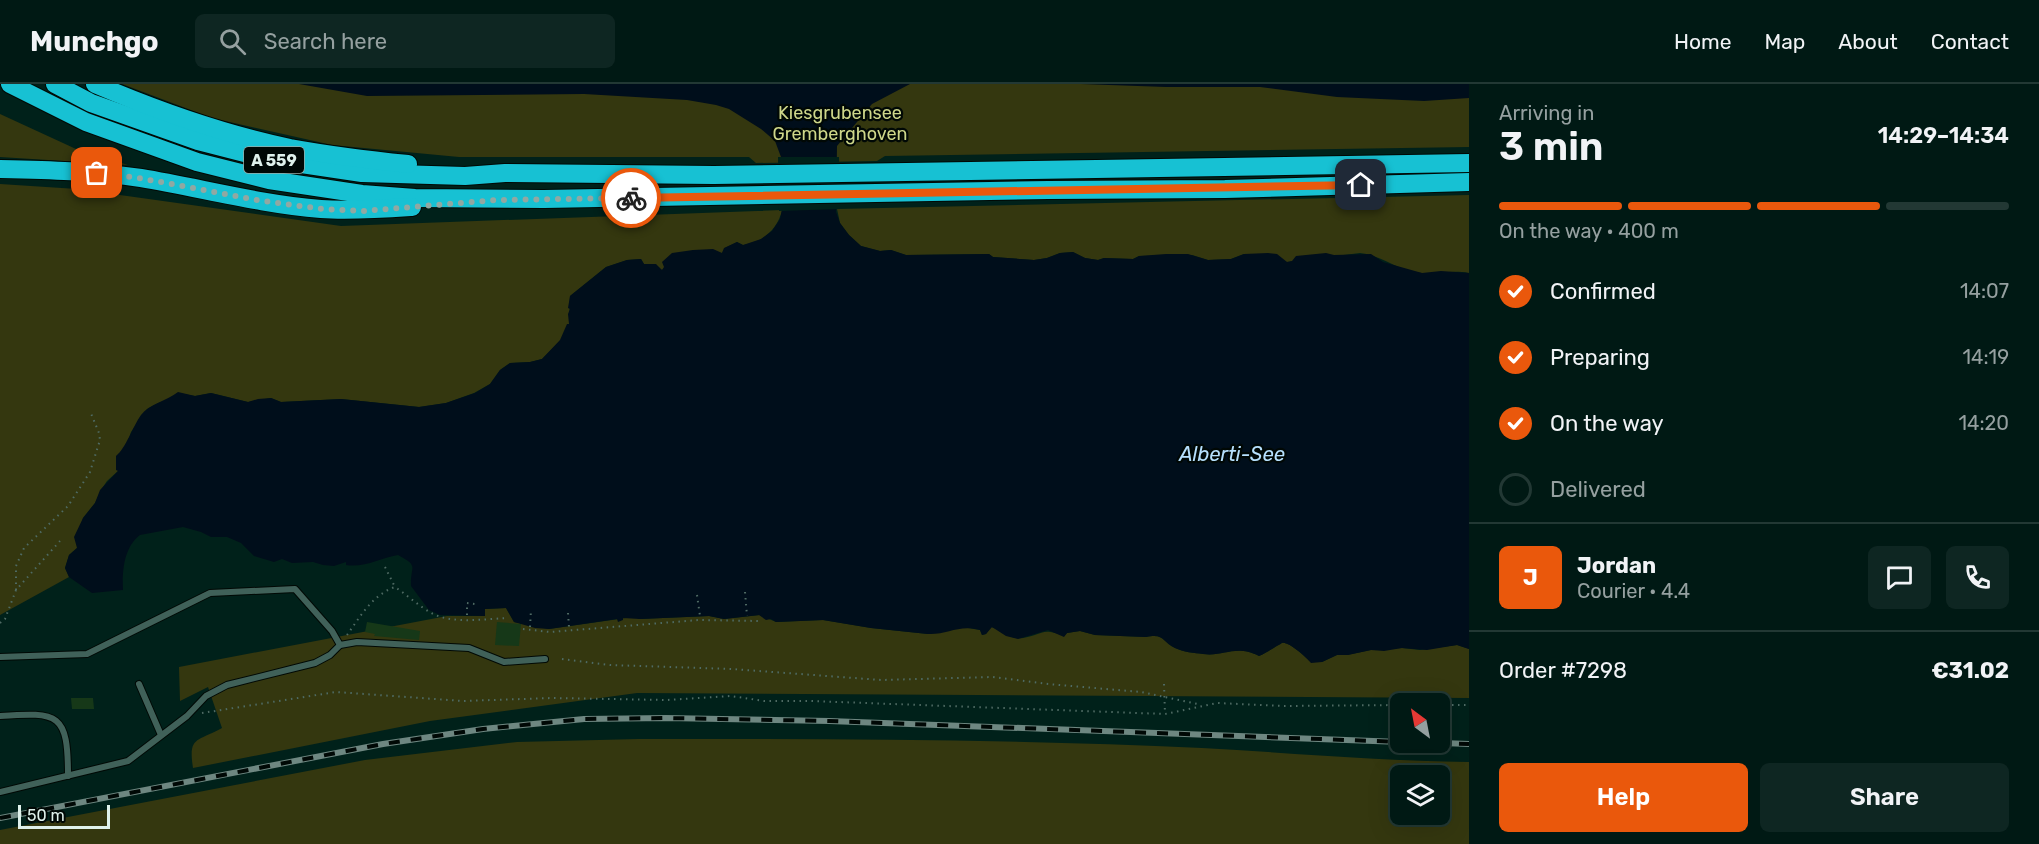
<!DOCTYPE html>
<html lang="en">
<head>
<meta charset="utf-8">
<style>
	:root { --surface:#001914; --page:#0e2622; --text:#f1f3f6; --muted:#95a0a0; --line:#223834; --accent:#ea580c }
	body { margin:0; font-family:Rubik,sans-serif; background:var(--page); color:var(--text); height:100vh; display:flex; flex-direction:column; font-size:22px; white-space:nowrap }
	* { box-sizing:border-box; margin:0 }
	p { font-size:20px; color:var(--muted) }
	.icon { flex:none; width:33px; height:33px; fill:none; stroke:currentColor; stroke-width:2; stroke-linecap:round; stroke-linejoin:round }
	.map { position:relative; flex:1; overflow:hidden }
	.sheet { display:flex; flex-direction:column; background:var(--surface); width:570px }
	.sheet>* { flex:none }
	.needle { width:39px; rotate:328deg }
	.fabs { position:absolute; left:1390px; top:609px; display:grid; gap:12px }
	.fabs a { display:grid; place-items:center; width:60px; height:60px; border-radius:9px; background:var(--surface); box-shadow:0 6px 24px #0002,0 0 0 2px var(--line); font-size:30px }
	.scale { position:absolute; left:18px; bottom:15px; width:92px; box-sizing:border-box; padding-left:6px; border:3px solid #dff1eb; border-top:0; font-size:16px; line-height:21px; white-space:nowrap; color:#dff1eb; -webkit-text-stroke:4px #000805; paint-order:stroke }
	.pin { position:absolute; display:grid; place-items:center; width:51px; height:51px; color:#fff; margin:-26px; border-radius:12px; box-shadow:0 3px 9px #0006 }
	.courier { position:absolute; display:grid; place-items:center; width:60px; height:60px; margin:-30px; border:4px solid #ea580c; border-radius:50%; background:#fff; color:#222; box-shadow:0 2px 8px #0007 }
	.summary em { font-style:normal; font-weight:600 }
	.summary div { display:flex; flex-direction:column-reverse }
	.summary { display:flex; align-items:center; justify-content:space-between; height:102px; padding:0 30px }
	h1 { font-size:39px; font-weight:600; line-height:45px }
	.bar { display:grid; grid-template-columns:repeat(4,1fr); gap:9px 6px; align-content:center; height:72px; padding:0 30px }
	.bar i { height:8px; border-radius:4px; background:var(--line) }
	.bar .active { background:var(--accent) }
	.bar p { grid-column:span 4 }
	.line { display:flex; align-items:center; gap:15px; padding:0 30px; border-top:2px solid var(--line) }
	.line div { flex:1 }
	.round { display:grid; place-items:center; flex:none; width:63px; height:63px; border-radius:9px; background:var(--page) }
	ol { padding:0 30px; list-style:none }
	li { display:flex; align-items:center; gap:18px; height:66px }
	li p { margin-inline-start:auto }
	li .icon { padding:6px; border-radius:50%; background:var(--accent); color:#fff; stroke-width:4 }
	li:last-child { color:var(--muted) }
	li i { width:33px; height:33px; border:3px solid var(--line); border-radius:50% }
	.primary-button { display:flex; gap:12px; margin-top:auto; padding:12px 30px }
	.primary-button a { flex:1; height:69px; border-radius:9px; background:var(--accent); color:#fff; font-size:24px; font-weight:600; line-height:69px; text-align:center }
	.primary-button a+a { background:var(--page); color:var(--text) }
	header { display:flex; align-items:center; gap:36px; box-sizing:border-box; height:84px; padding:0 30px; background:var(--surface); border-bottom:2px solid var(--line) }
	header strong { font-size:28px }
	nav { display:flex; gap:33px; margin-inline-start:auto; font-size:21px }
	.search { width:420px; height:54px; background:var(--page); display:flex; align-items:center; gap:15px; box-sizing:border-box; padding:0 21px; border-radius:9px; color:var(--muted); font-size:22px }
	main { display:flex; flex:1; min-height:0 }
	.map>svg:first-child { display:block }
	.green { fill:#34370f; fill-rule:evenodd }
	.water { fill:#000e1b }
	.pier { fill:#00211a }
	.building { fill:#163818 }
	.lines { fill:none; stroke-linecap:round; stroke-linejoin:round }
	.service-casing { stroke:#000905; stroke-width:8 }
	.motorway-casing { stroke:#000905; stroke-width:20 }
	.path { stroke:#4f6b64; stroke-width:2; stroke-dasharray:1.5 4.5; stroke-linecap:butt }
	.service { stroke:#406159; stroke-width:6 }
	.motorway { stroke:#17c1d3; stroke-width:18 }
	.rail-casing { stroke:#6e8781; stroke-width:6 }
	.rail { stroke:#000805; stroke-width:4; stroke-dasharray:11; stroke-linecap:butt }
	.done { stroke:#91a8a2; stroke-width:6; stroke-dasharray:0 10.8 }
	.route { stroke:#ea580c; stroke-width:8 }
	.labels { text-anchor:middle; dominant-baseline:central; stroke-width:4.5; stroke-linejoin:round; paint-order:stroke }
	.shield { fill:#000805; stroke:#9caba6; stroke-width:1.5 }
	.shield-label { font-size:16px; font-weight:bold; fill:#dff1eb }
	.park-label { font-size:18px; fill:#ced78a; stroke:#000805 }
	.water-label { font-size:20px; font-style:italic; fill:#b6e0fd; stroke:#000805 }
</style>
</head>
<body>
<header>
<strong>Munchgo</strong>
<div class="search"><svg class="icon" aria-label="search" viewBox="0 0 24 24"><circle cx="10" cy="10" r="6"/><path d="M15 15l6 6"/></svg>Search here</div>
<nav><a>Home</a><a>Map</a><a>About</a><a>Contact</a></nav>
</header>
<main>
<div class="map">
<svg width="1469" height="760" viewBox="0 0 1469 760">
	<rect width="100%" height="100%" fill="#00211a"/>
	<g class="green">
		<polygon points="122,0 1469,0 1469,63 885,72 877,77 756,79 749,73 459,73 332,61 212,34"/>
		<polygon points="0,30 76,65 128,81 0,73"/>
		<path d="M 0,100 L 77,105 L 341,142 L 782,126 C 778,145 762,159 743,161 L 737,158 L 725,164 L 722,169 L 693,166 L 662,186 L 653,181 L 644,180 L 641,175 L 627,176 L 606,183 L 570,212 L 569,240 L 561,256 L 542,275 L 530,278 L 510,279 L 500,286 L 490,300 L 474,309 L 446,319 L 419,323 L 341,315 L 281,318 L 271,314 L 248,318 L 211,309 L 195,312 L 178,309 L 168,316 L 158,319 L 147,325 L 131,348 L 118,387 L 107,397 L 101,406 L 95,419 L 83,434 L 77,458 L 77,464 L 69,471 L 65,484 L 69,493 L 0,531 Z"/>
		<path d="M 1469,111 L 1469,189 C 1452,186 1438,190 1422,189 C 1400,188 1381,171 1360,169 L 1287,178 L 1244,170 L 1231,175 L 1208,176 L 1192,171 L 1139,172 L 1133,175 L 1104,174 L 1098,176 L 1085,174 L 1073,168 L 1060,169 L 1047,174 L 1034,176 L 993,173 L 989,170 L 906,171 L 891,166 L 880,167 L 861,162 L 849,151 L 840,139 L 837,125 Z"/>
		<path d="M 506,524 L 514,538 L 549,545 L 633,533 L 640,535 L 709,532 L 724,535 L 760,531 L 776,538 L 823,536 L 871,544 L 928,550 L 962,543 L 980,546 L 982,551 L 986,550 L 991,543 C 1003,546 1009,556 1023,554 C 1044,551 1040,543 1064,552 L 1067,549 L 1080,547 L 1095,551 L 1146,553 C 1165,549 1162,558 1175,564 C 1183,568 1195,569 1203,570 C 1224,573 1235,560 1259,572 C 1264,570 1280,560 1282,559 C 1288,557 1306,573 1311,578 L 1322,578 L 1337,571 L 1347,571 L 1371,566 L 1402,564 L 1420,566 L 1457,561 L 1469,565 L 1469,614 L 637,609 L 430,637 L 193,684 C 188,652 197,658 222,644 L 208,603 L 180,617 L 179,583 L 447,532 L 485,532 L 485,525 Z"/>
		<path d="M 639,655 C 826,655 1014,655 1202,664 C 1291,669 1380,677 1469,678 L 1469,760 L 0,760 L 0,746 L 365,676 L 517,658 ZM 1401,692 L 1440,692 L 1440,730 L 1401,730 Z"/>
	</g>
	<g class="water">
		<path d="M 299,0 L 910,0 L 872,20 L 837,62 L 836,128 L 840,139 L 849,151 L 861,162 L 880,167 L 891,166 L 906,171 L 989,170 L 993,173 L 1034,176 L 1047,174 L 1060,169 L 1073,168 L 1085,174 L 1098,176 L 1104,174 L 1133,175 L 1139,172 L 1166,170 L 1188,170 L 1208,176 L 1231,175 L 1244,170 L 1268,169 L 1277,170 L 1287,178 L 1292,177 L 1296,172 L 1326,169 L 1334,171 L 1371,170 L 1383,178 L 1422,189 L 1441,187 L 1469,189 L 1469,565 L 1457,561 L 1427,566 L 1402,564 L 1384,567 L 1371,566 L 1348,571 L 1337,571 L 1322,578 L 1311,579 C 1306,573 1288,557 1282,559 C 1280,560 1264,570 1259,572 C 1235,560 1224,573 1203,570 C 1195,569 1183,568 1175,564 C 1162,558 1165,549 1146,553 L 1095,551 L 1080,547 L 1067,549 L 1064,553 L 1048,546 L 1018,555 L 1006,552 L 992,543 L 986,550 L 982,551 L 980,546 C 959,540 947,551 928,550 L 871,544 L 823,536 L 776,538 L 771,535 L 766,536 L 759,531 L 724,535 L 709,532 L 640,535 L 623,534 L 623,536 L 618,538 L 617,535 L 549,545 L 535,544 L 514,538 L 506,524 L 485,525 L 485,532 L 440,531 L 429,526 L 411,502 C 410,481 420,483 398,471 C 380,474 365,484 346,481 L 346,478 L 334,482 L 323,481 L 313,478 L 292,479 L 282,475 L 274,478 L 254,472 L 241,459 L 227,453 L 211,453 L 201,448 L 183,443 L 140,451 C 124,463 122,487 123,506 L 92,509 L 69,493 L 65,484 L 69,471 L 77,464 L 74,453 L 83,434 L 95,419 L 100,406 L 118,387 L 116,386 L 116,372 C 126,364 133,342 141,331 C 149,320 167,317 178,308 L 195,312 L 211,309 L 248,318 L 258,315 L 271,314 L 281,318 L 341,315 L 419,323 L 446,319 L 475,309 L 490,300 L 500,286 L 510,279 L 530,278 L 542,275 L 560,256 L 567,240 L 569,240 L 568,230 L 570,225 L 568,224 L 570,212 L 606,183 L 627,176 L 641,175 L 644,180 L 656,180 L 662,186 L 664,183 L 662,178 L 672,169 L 693,166 L 713,165 L 722,169 L 724,164 L 737,158 L 743,161 L 761,155 L 772,147 L 780,135 L 782,126 L 781,73 L 775,57 L 761,45 L 729,25 L 716,21 L 687,16 L 584,10 L 367,12 Z"/>
		<polygon points="1081,0 1469,0 1469,14 1424,17 1337,13 1260,3 1166,3"/>
	</g>
	<polygon class="pier" points="778,73 839,73 840,125 779,127"/>
	<g class="building">
		<polygon points="367,538 420,547 419,556 374,552 375,550 365,548"/>
		<polygon points="497,538 521,540 519,562 495,561"/>
		<polygon points="71,614 93,614 94,625 72,625"/>
	</g>
	<g class="lines">
		<defs>
			<g id="service">
				<polyline points="0,573 87,570 210,509 295,505 332,547 340,561"/>
				<polyline points="139,600 161,651"/>
				<path d="M 0,632 C 59,628 68,629 68,692"/>
				<polyline points="0,708 128,677 187,632 206,612 227,601 315,579 330,571 340,561 357,558 469,564 504,578 545,575"/>
			</g>
			<g id="motorway">
				<polyline points="10,0 86,38 197,78 269,96 362,110 415,114 544,115 1048,106 1225,105 1469,98"/>
				<polyline points="55,0 91,19 198,57 268,75 362,89 465,92 505,89 714,91 1469,79"/>
				<path d="M 95,0 C 158,27 223,50 290,64 C 329,71 369,76 408,80"/>
				<path d="M 0,85 C 47,86 94,87 141,94 C 201,104 260,120 321,125 C 351,127 381,125 412,123"/>
			</g>
		</defs>
		<use href="#service" class="service-casing"/>
		<use href="#motorway" class="motorway-casing"/>
		<g class="path">
			<polyline points="385,483 395,503"/>
			<polyline points="16,506 16,482 24,464 68,422 90,388 100,356 99,349 90,327"/>
			<polyline points="745,508 747,532"/>
			<polyline points="697,511 700,532"/>
			<polyline points="568,529 569,543"/>
			<polyline points="467,531 467,519 475,520"/>
			<polyline points="0,539 5,535 16,506 60,457"/>
			<polyline points="530,543 531,526"/>
			<polyline points="523,545 550,548 699,536 759,537"/>
			<path d="M 347,551 C 360,533 372,511 395,503 C 407,511 420,523 433,530 C 455,540 484,535 507,534"/>
			<polyline points="562,575 610,581 732,585 881,596 993,593 1048,600 1141,608 1198,620"/>
			<polyline points="1164,600 1165,630"/>
			<polyline points="1440,621 1469,621"/>
			<polyline points="202,629 336,608 463,617 552,614 667,616 731,612 764,617 811,617 1165,630 1217,619 1283,622 1401,621"/>
		</g>
		<use href="#service" class="service"/>
		<use href="#motorway" class="motorway"/>
		<defs>
			<g id="rail">
				<polyline points="1415,658 1469,660"/>
				<polyline points="0,734 383,660 483,645 584,635 666,634 829,637 1401,658"/>
			</g>
		</defs>
		<use href="#rail" class="rail-casing"/>
		<use href="#rail" class="rail"/>
	</g>
	<g class="lines">
		<polyline class="done" points="97,89 139,94 257,116 322,125 363,127 497,116 631,114"/>
		<polyline class="route" points="631,114 1361,101"/>
	</g>
	<g class="labels">
		<rect class="shield" x="244" y="63" width="60" height="26" rx="4.5"/>
		<g class="shield-label">
			<text x="274" y="76">A 559</text>
		</g>
		<g class="park-label">
			<text x="840" y="29">Kiesgrubensee<tspan x="840" dy="21">Gremberghoven</tspan></text>
		</g>
		<g class="water-label">
			<text x="1232" y="370">Alberti-See</text>
		</g>
	</g>
</svg>
<div class="fabs">
<a><svg class="needle" viewBox="-14 -14 28 28"><path d="M0-13l5 13h-10z" fill="#e53935"/><path d="M0 13l5-13h-10z" fill="#95a0a0"/></svg></a>
<a><svg class="icon" aria-label="layers" viewBox="0 0 24 24"><path d="M12 4l9 5-9 5-9-5zM3 14l9 5 9-5"/></svg></a>
</div>
<div class="scale">50 m</div>
<div class="pin" style="left:97px;top:89px;background:#ea580c"><svg class="icon" aria-label="bag" viewBox="0 0 24 24"><path d="M5 8h14l-1 12H6zM9 8a3 3 0 0 1 6 0"/></svg></div>
<div class="pin" style="left:1361px;top:101px;background:#1f2937"><svg class="icon" aria-label="home" viewBox="0 0 24 24"><path d="M3 11l9-7 9 7M6 9v11h12V9"/></svg></div>
<div class="courier" style="left:631px;top:114px"><svg class="icon" aria-label="bike" viewBox="0 0 24 24"><circle cx="6" cy="16" r="4"/><circle cx="18" cy="16" r="4"/><path d="M6 16l4-8h5l3 8M10 8l3 8H6M13 5h3"/></svg></div>
</div>
<section class="sheet">
<div class="summary"><div><h1>3 min</h1><p>Arriving in</p></div><em>14:29–14:34</em></div>
<div class="bar"><i class="active"></i><i class="active"></i><i class="active"></i><i></i><p>On the way · 400 m</p></div>
<ol>
<li><svg class="icon" aria-label="check" viewBox="0 0 24 24"><path d="M5 12l5 5 9-10"/></svg>Confirmed<p>14:07</p></li>
<li><svg class="icon" aria-label="check" viewBox="0 0 24 24"><path d="M5 12l5 5 9-10"/></svg>Preparing<p>14:19</p></li>
<li><svg class="icon" aria-label="check" viewBox="0 0 24 24"><path d="M5 12l5 5 9-10"/></svg>On the way<p>14:20</p></li>
<li><i></i>Delivered</li>
</ol>
<div class="line" style="height:108px"><b class="round" style="background:var(--accent);color:#fff">J</b><div><b>Jordan</b><p>Courier · 4.4</p></div><a class="round"><svg class="icon" aria-label="chat" viewBox="0 0 24 24"><path d="M4 5h16v11H9l-5 4z"/></svg></a><a class="round"><svg class="icon" aria-label="phone" viewBox="0 0 24 24"><path d="M5 4h4l2 5-3 2q2 4 5 5l2-3 5 2v4C11 20 4 13 5 4z"/></svg></a></div>
<div class="line" style="height:78px"><div>Order #7298</div><b>€31.02</b></div>
<div class="primary-button"><a>Help</a><a>Share</a></div>
</section>
</main>
</body>
</html>
